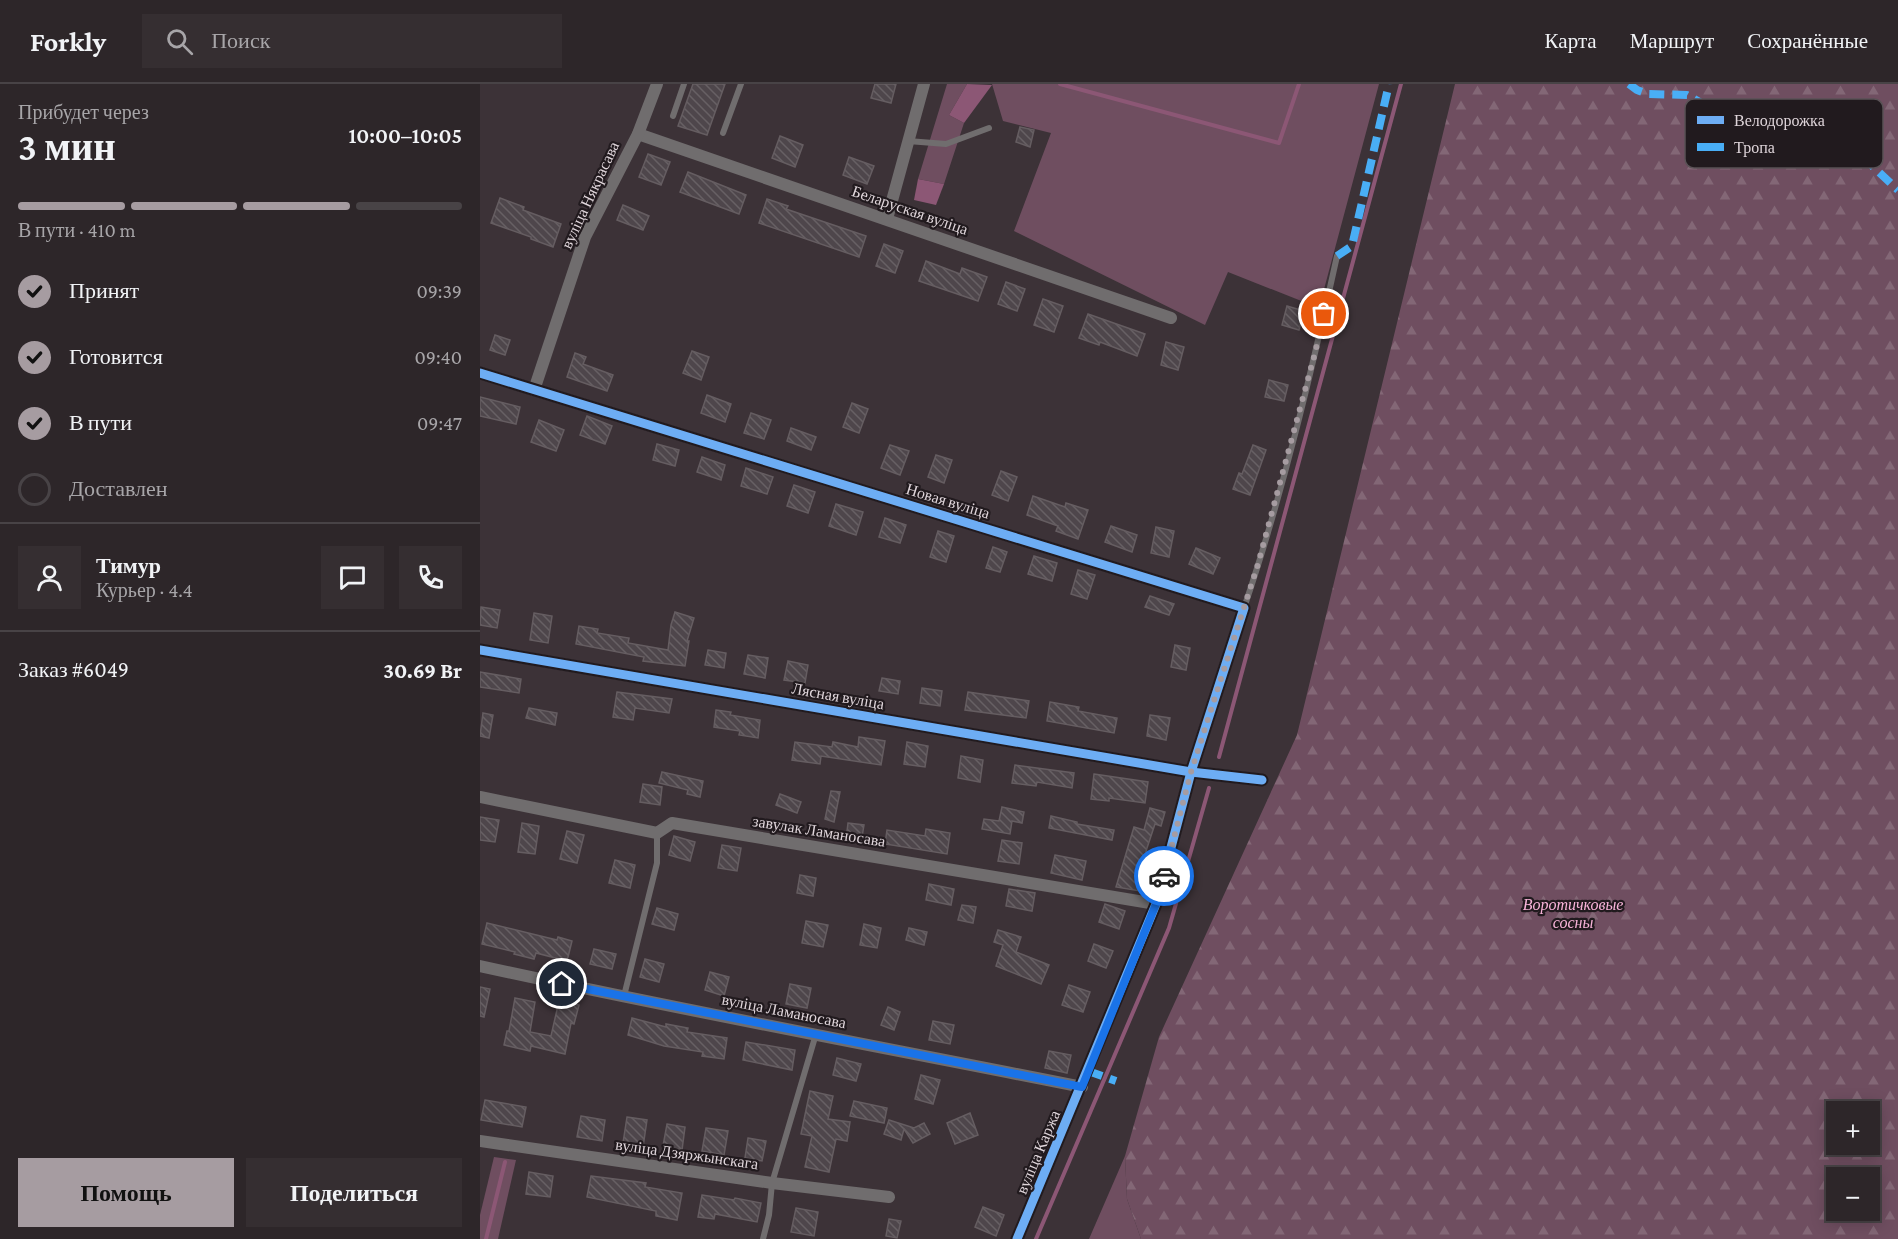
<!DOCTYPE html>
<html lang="ru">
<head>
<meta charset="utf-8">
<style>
	:root { --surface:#2d2629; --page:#352e31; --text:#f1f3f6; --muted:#a7a5a8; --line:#484346; --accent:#a69ca1 }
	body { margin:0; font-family:"Crimson Pro",serif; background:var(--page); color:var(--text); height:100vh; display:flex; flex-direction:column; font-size:22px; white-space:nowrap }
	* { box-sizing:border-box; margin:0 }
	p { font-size:20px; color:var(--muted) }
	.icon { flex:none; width:33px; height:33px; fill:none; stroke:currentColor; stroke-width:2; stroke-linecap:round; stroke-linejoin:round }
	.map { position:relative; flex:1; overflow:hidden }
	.drawer { display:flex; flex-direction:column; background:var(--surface); width:480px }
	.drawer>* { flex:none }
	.controls { position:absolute; left:1346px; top:1017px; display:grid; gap:12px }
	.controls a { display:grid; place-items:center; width:54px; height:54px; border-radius:0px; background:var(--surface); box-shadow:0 3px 15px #0003,0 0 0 2px var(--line); font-size:30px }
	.pin { position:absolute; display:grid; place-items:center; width:51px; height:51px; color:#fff; margin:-26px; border:3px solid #fff; border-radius:50%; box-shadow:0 2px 6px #0007 }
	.courier { position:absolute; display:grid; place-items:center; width:60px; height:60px; margin:-30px; border:4px solid #1a73e8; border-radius:50%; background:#fff; color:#222; box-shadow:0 2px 8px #0007 }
	.head em { font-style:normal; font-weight:600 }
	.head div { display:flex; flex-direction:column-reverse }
	.head { display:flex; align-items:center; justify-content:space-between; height:102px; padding:0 18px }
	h1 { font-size:39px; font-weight:600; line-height:45px }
	.bar { display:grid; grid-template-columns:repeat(4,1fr); gap:9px 6px; align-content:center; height:72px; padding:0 18px }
	.bar i { height:8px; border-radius:4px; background:var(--line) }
	.bar .active { background:var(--accent) }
	.bar p { grid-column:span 4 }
	.line { display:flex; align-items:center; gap:15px; padding:0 18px; border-top:2px solid var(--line) }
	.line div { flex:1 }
	.round { display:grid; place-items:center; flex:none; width:63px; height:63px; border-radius:0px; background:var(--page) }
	ol { padding:0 18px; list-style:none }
	li { display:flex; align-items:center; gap:18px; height:66px }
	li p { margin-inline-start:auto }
	li .icon { padding:6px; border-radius:50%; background:var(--accent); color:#111; stroke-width:4 }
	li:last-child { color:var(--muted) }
	li i { width:33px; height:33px; border:3px solid var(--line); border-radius:50% }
	.primary-button { display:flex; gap:12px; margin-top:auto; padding:12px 18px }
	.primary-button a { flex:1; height:69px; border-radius:0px; background:var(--accent); color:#111; font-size:24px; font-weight:600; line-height:69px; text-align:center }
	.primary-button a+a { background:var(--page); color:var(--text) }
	header { display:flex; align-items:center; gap:36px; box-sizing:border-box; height:84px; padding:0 30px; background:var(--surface); border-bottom:2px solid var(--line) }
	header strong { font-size:28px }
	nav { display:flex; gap:33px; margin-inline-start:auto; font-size:21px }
	.search { width:420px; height:54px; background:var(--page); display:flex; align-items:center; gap:15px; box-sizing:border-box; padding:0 21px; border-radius:0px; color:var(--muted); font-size:22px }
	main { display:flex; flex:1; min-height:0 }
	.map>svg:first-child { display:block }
	.green { fill:#6f4e60 }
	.forest { fill:url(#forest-firs); fill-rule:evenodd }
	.water { fill:#8c5775 }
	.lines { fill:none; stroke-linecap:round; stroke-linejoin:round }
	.stream { stroke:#8c5775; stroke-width:4 }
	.building { fill:url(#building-back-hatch); stroke:#655d61; stroke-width:1.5 }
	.lane { stroke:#706d6e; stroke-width:6 }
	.street { stroke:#706d6e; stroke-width:12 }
	.quiet { stroke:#49aef6; stroke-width:8; stroke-dasharray:15 8; stroke-linecap:butt }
	.cycleway-casing { stroke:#211a1e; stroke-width:13 }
	.cycleway { stroke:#6dadf4; stroke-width:9 }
	.done { stroke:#a69ca1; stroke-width:6; stroke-dasharray:0 10.8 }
	.route { stroke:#1a73e8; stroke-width:8 }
	.labels { text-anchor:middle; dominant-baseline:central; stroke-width:4.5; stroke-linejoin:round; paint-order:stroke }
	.street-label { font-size:16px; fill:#dfd5da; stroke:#211a1e }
	.park-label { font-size:16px; font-style:italic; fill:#f8b3d9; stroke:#211a1e }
	.key { fill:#211a1e; stroke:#5a5256; stroke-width:1.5 }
	.key-label { font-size:16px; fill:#dfd5da }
</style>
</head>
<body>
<header>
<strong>Forkly</strong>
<div class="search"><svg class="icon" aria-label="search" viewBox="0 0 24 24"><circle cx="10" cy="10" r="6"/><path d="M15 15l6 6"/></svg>Поиск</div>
<nav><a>Карта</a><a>Маршрут</a><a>Сохранённые</a></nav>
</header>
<main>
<section class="drawer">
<div class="head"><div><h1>3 мин</h1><p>Прибудет через</p></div><em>10:00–10:05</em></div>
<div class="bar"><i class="active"></i><i class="active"></i><i class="active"></i><i></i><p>В пути · 410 m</p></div>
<ol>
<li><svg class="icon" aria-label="check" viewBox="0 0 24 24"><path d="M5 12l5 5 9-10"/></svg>Принят<p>09:39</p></li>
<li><svg class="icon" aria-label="check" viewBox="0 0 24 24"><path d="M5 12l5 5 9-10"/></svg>Готовится<p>09:40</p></li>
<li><svg class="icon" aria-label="check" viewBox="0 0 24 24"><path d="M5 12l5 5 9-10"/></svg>В пути<p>09:47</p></li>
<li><i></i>Доставлен</li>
</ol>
<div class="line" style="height:108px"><a class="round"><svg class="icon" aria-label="person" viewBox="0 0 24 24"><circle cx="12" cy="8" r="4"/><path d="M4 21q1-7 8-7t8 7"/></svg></a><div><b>Тимур</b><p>Курьер · 4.4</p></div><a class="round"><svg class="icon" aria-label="chat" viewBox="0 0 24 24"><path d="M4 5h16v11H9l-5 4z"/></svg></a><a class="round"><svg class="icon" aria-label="phone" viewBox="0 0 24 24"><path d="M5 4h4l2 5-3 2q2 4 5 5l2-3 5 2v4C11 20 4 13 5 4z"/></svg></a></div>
<div class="line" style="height:78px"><div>Заказ #6049</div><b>30.69 Br</b></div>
<div class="primary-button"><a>Помощь</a><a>Поделиться</a></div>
</section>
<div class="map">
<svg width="1418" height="1155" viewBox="0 0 1418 1155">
	<defs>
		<pattern id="forest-firs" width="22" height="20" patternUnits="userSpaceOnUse" patternTransform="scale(1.5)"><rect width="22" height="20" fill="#6f4e60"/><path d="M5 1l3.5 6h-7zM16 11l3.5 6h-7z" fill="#836776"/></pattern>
		<pattern id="building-back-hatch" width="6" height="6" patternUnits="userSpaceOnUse" patternTransform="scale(1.5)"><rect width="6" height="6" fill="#4e464b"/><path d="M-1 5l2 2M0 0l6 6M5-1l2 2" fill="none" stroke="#676064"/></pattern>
	</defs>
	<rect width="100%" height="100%" fill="#3c3237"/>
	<g class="green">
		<polygon points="467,0 487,0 469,31 484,39 464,100 438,95"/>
		<polygon points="512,0 899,0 839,224 748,188 725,241 534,147 571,49 523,37"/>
		<polygon points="645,1072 647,1115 661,1155 609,1155"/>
		<polygon points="14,1073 36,1076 18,1155 0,1155 0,1131"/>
	</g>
	<path class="forest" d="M 975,0 L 1418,0 L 1418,1155 L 661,1155 L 647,1115 L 645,1072 L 679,953 L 817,651 ZM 1356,1028 L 1389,1028 L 1389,1060 L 1356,1060 ZM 1356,1094 L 1389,1094 L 1389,1126 L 1356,1126 Z"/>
	<g class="water">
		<polygon points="487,0 512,1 484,39 469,31"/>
		<polygon points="438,95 464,100 456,121 434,116"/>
	</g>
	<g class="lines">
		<g class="stream">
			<polyline points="580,0 799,59 819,0"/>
			<polyline points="739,673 921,0"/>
			<polyline points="6,1155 25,1078"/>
			<polyline points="556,1155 689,844 729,704"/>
		</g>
	</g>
	<g class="building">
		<polygon points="213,0 245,0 227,51 198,42"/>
		<polygon points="395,0 416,0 411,19 391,14"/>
		<polygon points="540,43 554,46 550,63 536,58"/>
		<polygon points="300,52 323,61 315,83 292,74"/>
		<polygon points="168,70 190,78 181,101 159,93"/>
		<polygon points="369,73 394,82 387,100 363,91"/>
		<polygon points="208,88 266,111 259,130 200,108"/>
		<polygon points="20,114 44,123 43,126 81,140 73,163 51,155 51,153 11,139"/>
		<polygon points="287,115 308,122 306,125 386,152 379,173 279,139"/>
		<polygon points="143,121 169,132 163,146 137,136"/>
		<polygon points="404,160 423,167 415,189 396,182"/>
		<polygon points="446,177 480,190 482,184 507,193 498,217 439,197"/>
		<polygon points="526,198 545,205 537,227 518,220"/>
		<polygon points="563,215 583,222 574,248 554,241"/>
		<polygon points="807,222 824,227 819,246 802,241"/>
		<polygon points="608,230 665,250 657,272 620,258 619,261 599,254"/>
		<polygon points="15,251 30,256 25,271 10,266"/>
		<polygon points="686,258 704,263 698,286 681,281"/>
		<polygon points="212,267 229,273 221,296 203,289"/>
		<polygon points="95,269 106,273 103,280 133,291 127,307 87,293"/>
		<polygon points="789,296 808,301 804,317 785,313"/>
		<polygon points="227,311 251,320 245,338 221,329"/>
		<polygon points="0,313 40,323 36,340 0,332"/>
		<polygon points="372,319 388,325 379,349 363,343"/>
		<polygon points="271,329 291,336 284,355 264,349"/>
		<polygon points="107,332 132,342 125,360 100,351"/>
		<polygon points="59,336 84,346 76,367 51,358"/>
		<polygon points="311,344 336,353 331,366 307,357"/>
		<polygon points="177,360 199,366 195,382 173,376"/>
		<polygon points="410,361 429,367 420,391 401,384"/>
		<polygon points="773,361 786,366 770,411 753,405 759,389 762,390"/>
		<polygon points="456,371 472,376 464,399 448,393"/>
		<polygon points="222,373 245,381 241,396 217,388"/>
		<polygon points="266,384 293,393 287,410 261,402"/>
		<polygon points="521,387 537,393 528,417 512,411"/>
		<polygon points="314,401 335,408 328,429 307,422"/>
		<polygon points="553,412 585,423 586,419 608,426 598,455 576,447 578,442 547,431"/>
		<polygon points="356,420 383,428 376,451 349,442"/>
		<polygon points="405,434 426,441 420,459 399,453"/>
		<polygon points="631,442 657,451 652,468 625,458"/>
		<polygon points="676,443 694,447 689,473 671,469"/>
		<polygon points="458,447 474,452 466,478 450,473"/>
		<polygon points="513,463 527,468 520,488 506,484"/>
		<polygon points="716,464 740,474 733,490 709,480"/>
		<polygon points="554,472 577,479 572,497 548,490"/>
		<polygon points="598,486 615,491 607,515 591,510"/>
		<polygon points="670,512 694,520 689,531 665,523"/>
		<polygon points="1,523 20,526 17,544 0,541"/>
		<polygon points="195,528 214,534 207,557 209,557 205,582 163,577 164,573 96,560 99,542 118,545 117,549 149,554 148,559 188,566 191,541"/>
		<polygon points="54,529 72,532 68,559 50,556"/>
		<polygon points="695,561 710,564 706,586 691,583"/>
		<polygon points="228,566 246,569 244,584 225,581"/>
		<polygon points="268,571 288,574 285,594 264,590"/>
		<polygon points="308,577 328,581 325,599 304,596"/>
		<polygon points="0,588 41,595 39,609 0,603"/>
		<polygon points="402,594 420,597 418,610 399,607"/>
		<polygon points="442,604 462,607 460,622 440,619"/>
		<polygon points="137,608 192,615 189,629 155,624 153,636 133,633"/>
		<polygon points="488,608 549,617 546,634 485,626"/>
		<polygon points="570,618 599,623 598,627 637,634 634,649 567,637"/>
		<polygon points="49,624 77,629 75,641 46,634"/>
		<polygon points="236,626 251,628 250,631 280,636 278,654 259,651 260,647 234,643"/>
		<polygon points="3,629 13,631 9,654 0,652"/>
		<polygon points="670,631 690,634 686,656 667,652"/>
		<polygon points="379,653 405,657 401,681 341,672 340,680 312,676 315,658 352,663 353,658 378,663"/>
		<polygon points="427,658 448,662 445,683 424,680"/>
		<polygon points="481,672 503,676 500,698 478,694"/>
		<polygon points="535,681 594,689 592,704 557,698 556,702 532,699"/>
		<polygon points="182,688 223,697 220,713 207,710 208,706 179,699"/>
		<polygon points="614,690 668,698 665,719 629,714 629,717 611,715"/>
		<polygon points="163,700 182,703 180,721 160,718"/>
		<polygon points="351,707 360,708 354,738 345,735"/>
		<polygon points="300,710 321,718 317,729 296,721"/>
		<polygon points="522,723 544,728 542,739 532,737 530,750 502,745 504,735 519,737"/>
		<polygon points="670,724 685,728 681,742 675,740 667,764 661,786 664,786 660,807 636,803 654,743 664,746"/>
		<polygon points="571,732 597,738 597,740 634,746 632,756 569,744"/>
		<polygon points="0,733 19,736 15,758 0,756"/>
		<polygon points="42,739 59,742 55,770 38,768"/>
		<polygon points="368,739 384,741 381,759 366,756"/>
		<polygon points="446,745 470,749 467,770 405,760 407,746 445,752"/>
		<polygon points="87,747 104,751 97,779 80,775"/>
		<polygon points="194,752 215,758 210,777 189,771"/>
		<polygon points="522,756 542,759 539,780 518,777"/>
		<polygon points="242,761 261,764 257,787 238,784"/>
		<polygon points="575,771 606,777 602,796 571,789"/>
		<polygon points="135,776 155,781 150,804 129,799"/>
		<polygon points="320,791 336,794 333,812 317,809"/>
		<polygon points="449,800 474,805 471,821 446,816"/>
		<polygon points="529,805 555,809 552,827 526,822"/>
		<polygon points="625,820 645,827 639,845 619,838"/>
		<polygon points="482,821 496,823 493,839 478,836"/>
		<polygon points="177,824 198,830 194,846 172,840"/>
		<polygon points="326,837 348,841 343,863 322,859"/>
		<polygon points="7,839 77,856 78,853 92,857 87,877 56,869 54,875 34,870 35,868 2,860"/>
		<polygon points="384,840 401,844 397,864 380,861"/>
		<polygon points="429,844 447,848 444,861 426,856"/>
		<polygon points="518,846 541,853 536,868 569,881 561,900 516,882 523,861 514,858"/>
		<polygon points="614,860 633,867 626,884 608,877"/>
		<polygon points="114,865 136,870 132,885 110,880"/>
		<polygon points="165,875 184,880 179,898 160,893"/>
		<polygon points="230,888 249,893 244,912 225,906"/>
		<polygon points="310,900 331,904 327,924 306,920"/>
		<polygon points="589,901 610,908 603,928 582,921"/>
		<polygon points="0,903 10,905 4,933 0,932"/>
		<polygon points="35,914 55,918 50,948 71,952 79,917 99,921 94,940 91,939 85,970 51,962 50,967 24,961 27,947 29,947"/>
		<polygon points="408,923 420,928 414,946 401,941"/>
		<polygon points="152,934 186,943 186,940 208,944 207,948 247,954 244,975 222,972 223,968 184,962 148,951"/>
		<polygon points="453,937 474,941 470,960 449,956"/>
		<polygon points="266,958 315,966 312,986 263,976"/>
		<polygon points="569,967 591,971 587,989 565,984"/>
		<polygon points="357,974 381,980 376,997 353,991"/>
		<polygon points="441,991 460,996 453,1020 435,1015"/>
		<polygon points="330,1007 353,1012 348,1035 370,1038 367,1057 356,1055 349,1088 325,1083 332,1052 321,1050"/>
		<polygon points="5,1016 46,1023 42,1043 1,1036"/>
		<polygon points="374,1017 407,1024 404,1039 370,1032"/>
		<polygon points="490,1029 498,1051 475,1060 467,1039"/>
		<polygon points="101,1032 125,1036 122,1057 97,1053"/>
		<polygon points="147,1033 167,1036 163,1063 143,1059"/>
		<polygon points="409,1036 434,1044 444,1039 450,1050 433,1059 424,1045 421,1056 404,1050"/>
		<polygon points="187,1040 205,1043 202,1066 183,1062"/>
		<polygon points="226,1044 248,1047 244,1071 222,1067"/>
		<polygon points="268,1054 286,1057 282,1077 265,1074"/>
		<polygon points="49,1088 73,1092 70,1113 46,1110"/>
		<polygon points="111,1092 166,1099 165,1103 202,1109 197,1136 176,1132 176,1127 107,1113"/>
		<polygon points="222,1111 254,1116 255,1114 281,1119 277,1138 235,1130 234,1135 218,1133"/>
		<polygon points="503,1123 524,1131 516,1152 495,1143"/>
		<polygon points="316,1124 338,1128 334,1152 311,1148"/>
		<polygon points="409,1135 421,1137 417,1154 406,1152"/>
	</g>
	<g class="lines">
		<g class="lane">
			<polyline points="193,32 204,0"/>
			<polyline points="243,49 261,0"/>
			<polyline points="428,57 466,60 509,44"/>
			<path d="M 764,524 C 803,409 831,290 857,172"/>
			<polyline points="144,912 177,779 177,749"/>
			<polyline points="283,1155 289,1131 292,1099 336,950"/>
		</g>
		<g class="street">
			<polyline points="158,50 691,234"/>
			<polyline points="407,135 444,0"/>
			<polyline points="0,289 764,524 711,688 676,820 537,1155"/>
			<polyline points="54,306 105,153 158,50 177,0"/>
			<polyline points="0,566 711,688 782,696"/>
			<polyline points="0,713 177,749 192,739 676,820"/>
			<path d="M 0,882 C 200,926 401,963 602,1003"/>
			<polyline points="0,1057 292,1099 409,1113"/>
		</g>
		<g class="quiet">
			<polyline points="1149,0 1157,6 1168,10 1207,11 1232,25 1256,33 1271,29 1289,29 1295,33 1318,39 1326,42 1333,50 1348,57 1363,67 1386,76 1418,106"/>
			<polyline points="857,172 872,162 909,0"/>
			<polyline points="608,987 636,997"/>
		</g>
		<defs>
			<g id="cycleway">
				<polyline points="0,289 764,524 711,688 676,820 537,1155"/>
				<polyline points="0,566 711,688 782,696"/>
			</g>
		</defs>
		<use href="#cycleway" class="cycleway-casing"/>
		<use href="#cycleway" class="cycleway"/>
	</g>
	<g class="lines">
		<polyline class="done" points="684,792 711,688 778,480 835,269 844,230"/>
		<polyline class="route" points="82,900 602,1003 676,820 684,792"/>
	</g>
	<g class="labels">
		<g class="street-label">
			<text transform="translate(110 111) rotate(-65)">вуліца Някрасава</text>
			<text transform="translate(430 126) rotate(19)">Беларуская вуліца</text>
			<text transform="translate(468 417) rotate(17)">Новая вуліца</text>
			<text transform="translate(358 612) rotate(10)">Лясная вуліца</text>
			<text transform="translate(339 747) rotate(9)">завулак Ламаносава</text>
			<text transform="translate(304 927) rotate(11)">вуліца Ламаносава</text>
			<text transform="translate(558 1068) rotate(-67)">вуліца Каржа</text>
			<text transform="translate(207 1070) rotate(8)">вуліца Дзяржынскага</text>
		</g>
		<g class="park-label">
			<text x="1093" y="820">Воротичковые<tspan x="1093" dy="18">сосны</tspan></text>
		</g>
	</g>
	<rect x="1205" y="15" width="198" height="69" rx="9" class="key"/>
	<rect x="1217" y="32" width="27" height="8" fill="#6dadf4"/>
	<rect x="1217" y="59" width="27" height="8" fill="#49aef6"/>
	<g class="key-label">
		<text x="1254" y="42">Велодорожка</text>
		<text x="1254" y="69">Тропа</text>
	</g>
</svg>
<div class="controls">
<a>+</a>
<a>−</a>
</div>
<div class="pin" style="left:844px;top:230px;background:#ea580c"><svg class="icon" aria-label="bag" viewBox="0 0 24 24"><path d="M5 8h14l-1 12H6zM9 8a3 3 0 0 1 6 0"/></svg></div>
<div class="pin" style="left:82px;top:900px;background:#1f2937"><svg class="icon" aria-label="home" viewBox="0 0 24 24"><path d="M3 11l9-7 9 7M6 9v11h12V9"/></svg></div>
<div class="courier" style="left:684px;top:792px"><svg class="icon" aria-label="car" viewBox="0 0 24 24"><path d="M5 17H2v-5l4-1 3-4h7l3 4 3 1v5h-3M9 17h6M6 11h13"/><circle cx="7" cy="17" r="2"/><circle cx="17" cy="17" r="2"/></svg></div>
</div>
</main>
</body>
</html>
